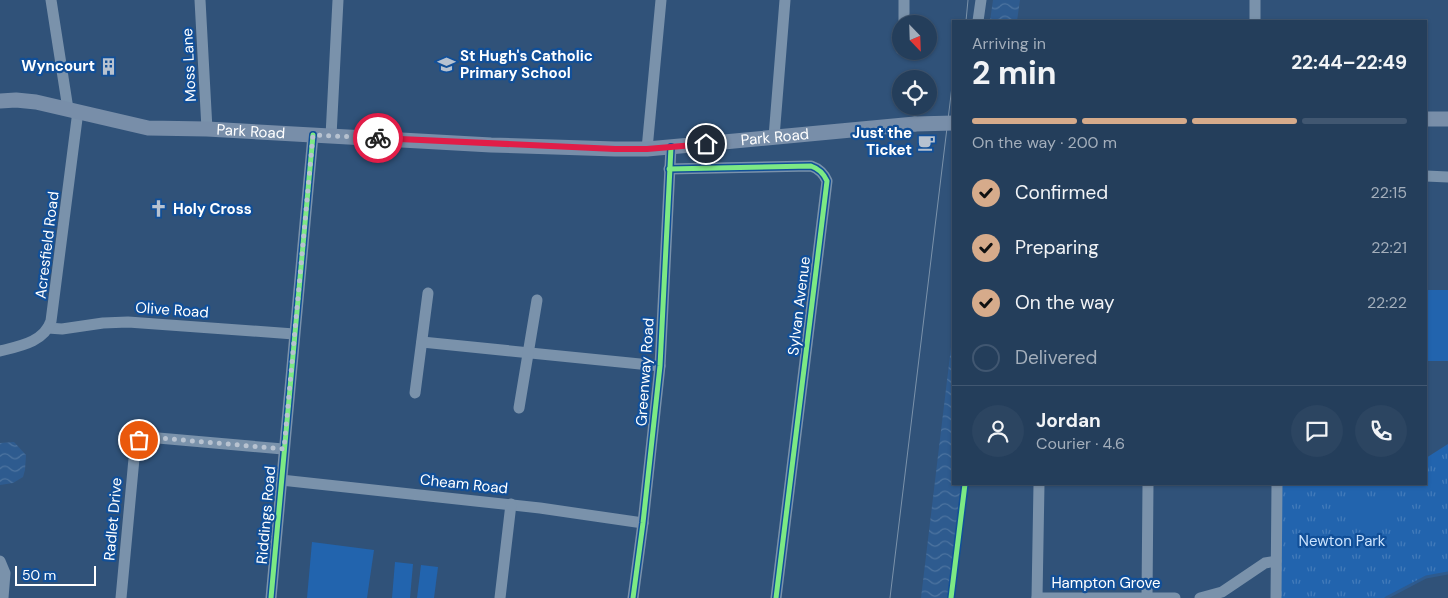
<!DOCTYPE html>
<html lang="en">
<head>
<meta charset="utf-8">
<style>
	:root { --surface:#243e5b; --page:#2c4561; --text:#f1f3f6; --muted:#a3aebb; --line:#415771; --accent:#d6ab8b }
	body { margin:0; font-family:"DM Sans",sans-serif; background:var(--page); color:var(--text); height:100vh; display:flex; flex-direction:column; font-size:19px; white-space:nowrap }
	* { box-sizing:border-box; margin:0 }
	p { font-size:16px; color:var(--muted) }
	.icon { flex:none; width:28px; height:28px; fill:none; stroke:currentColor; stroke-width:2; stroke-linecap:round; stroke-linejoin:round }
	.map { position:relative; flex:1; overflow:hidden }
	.details { position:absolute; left:952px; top:20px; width:475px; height:465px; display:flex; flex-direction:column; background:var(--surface); border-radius:0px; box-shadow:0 1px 4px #0004,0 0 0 1px var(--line) }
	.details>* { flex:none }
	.needle { width:32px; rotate:157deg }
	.buttons { position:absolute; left:892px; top:15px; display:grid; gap:10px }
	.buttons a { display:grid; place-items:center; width:45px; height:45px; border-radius:50%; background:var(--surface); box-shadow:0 1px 4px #0004,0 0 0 1px var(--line); font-size:25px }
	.scale { position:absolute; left:15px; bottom:12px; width:81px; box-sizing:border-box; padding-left:5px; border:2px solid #fff; border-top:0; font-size:14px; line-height:18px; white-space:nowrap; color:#fff; -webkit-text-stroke:4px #114f98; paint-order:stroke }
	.pin { position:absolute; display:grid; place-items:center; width:42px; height:42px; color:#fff; margin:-21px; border:2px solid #fff; border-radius:50%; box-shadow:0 1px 5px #0007 }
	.courier { position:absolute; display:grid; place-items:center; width:50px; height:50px; margin:-25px; border:4px solid #e11d48; border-radius:50%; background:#fff; color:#222; box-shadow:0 1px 6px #0007 }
	.head em { font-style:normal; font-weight:700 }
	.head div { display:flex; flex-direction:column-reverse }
	.head { display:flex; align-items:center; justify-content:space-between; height:85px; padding:0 20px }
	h1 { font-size:32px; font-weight:700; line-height:38px }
	.bar { display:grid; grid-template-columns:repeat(4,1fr); gap:8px 5px; align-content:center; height:60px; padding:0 20px }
	.bar i { height:6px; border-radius:4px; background:var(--line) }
	.bar .current { background:var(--accent) }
	.bar p { grid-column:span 4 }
	.line { display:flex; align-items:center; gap:12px; padding:0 20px; border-top:1px solid var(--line) }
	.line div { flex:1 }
	.round { display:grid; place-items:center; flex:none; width:52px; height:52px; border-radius:26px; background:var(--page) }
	ol { padding:0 20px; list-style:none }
	li { display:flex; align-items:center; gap:15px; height:55px }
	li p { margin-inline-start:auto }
	li .icon { padding:5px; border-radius:50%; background:var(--accent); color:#111; stroke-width:4 }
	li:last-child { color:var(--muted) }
	li i { width:28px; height:28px; border:2px solid var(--line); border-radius:50% }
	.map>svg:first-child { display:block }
	.park { fill:url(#park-tufts) }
	.pitch { fill:#2264ae }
	.water { fill:url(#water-waves) }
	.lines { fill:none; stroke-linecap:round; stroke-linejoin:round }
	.stream { stroke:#2e5b8f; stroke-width:3 }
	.minor { stroke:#7a92ab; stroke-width:11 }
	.major { stroke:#788ea9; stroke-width:15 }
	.tram { stroke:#7b92aa; stroke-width:1 }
	.major-bridge { stroke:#788ea9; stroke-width:15 }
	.cycleway-casing { stroke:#114f98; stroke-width:8 }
	.cycleway { stroke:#7ce984; stroke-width:5 }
	.done { stroke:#b7c2d0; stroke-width:5; stroke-dasharray:0 9 }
	.route { stroke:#e11d48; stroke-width:6 }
	.labels { text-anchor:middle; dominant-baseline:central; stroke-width:4.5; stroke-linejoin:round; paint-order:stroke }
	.poi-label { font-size:15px; font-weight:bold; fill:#fff; stroke:#114f98; text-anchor:start }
	.street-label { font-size:15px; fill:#fff; stroke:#114f98 }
	.park-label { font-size:15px; fill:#cbe3fe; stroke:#114f98 }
</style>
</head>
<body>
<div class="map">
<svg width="1448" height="598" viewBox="0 0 1448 598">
	<defs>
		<pattern id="park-tufts" width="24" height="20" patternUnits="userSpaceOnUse" patternTransform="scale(1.25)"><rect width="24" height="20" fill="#2264ae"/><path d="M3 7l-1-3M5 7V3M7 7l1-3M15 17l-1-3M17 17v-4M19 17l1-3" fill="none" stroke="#437bba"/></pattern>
		<pattern id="water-waves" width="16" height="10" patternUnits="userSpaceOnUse" patternTransform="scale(1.25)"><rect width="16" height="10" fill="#2e5b8f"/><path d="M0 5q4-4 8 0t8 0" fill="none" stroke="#4d74a0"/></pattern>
	</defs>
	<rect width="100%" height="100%" fill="#305279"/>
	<polygon class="park" points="1448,444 1448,573 1426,577 1386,598 1273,598 1277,484 1426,484 1426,458"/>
	<g class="pitch">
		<rect x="1426" y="290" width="22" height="71"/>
		<rect x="1346" y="499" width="50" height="25"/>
		<polygon points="312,542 374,550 367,598 307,598"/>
		<polygon points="395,562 413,564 410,598 392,598"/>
		<polygon points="421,565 438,567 434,598 417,598"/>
	</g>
	<g class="water">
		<polygon points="993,0 1020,0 1017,21 990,21"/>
		<polygon points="954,322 954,484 961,484 948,598 921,598"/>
		<polygon points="14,442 26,455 25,470 23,477 13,483 0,485 0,443"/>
	</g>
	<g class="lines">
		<polyline class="stream" points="1386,598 1426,577 1448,573"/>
		<g class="minor">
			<polyline points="51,0 68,109"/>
			<polyline points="200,0 207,129"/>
			<polyline points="978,21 981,0"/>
			<polyline points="1255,21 1255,0"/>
			<polyline points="904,24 904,0"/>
			<polyline points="901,49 901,47"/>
			<polyline points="331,136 338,0"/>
			<polyline points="774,137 785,0"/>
			<polyline points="647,149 661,0"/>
			<path d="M 669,169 L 811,166 C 820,169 824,174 827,181 L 776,598"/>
			<polyline points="1426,176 1448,177"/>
			<polyline points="48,328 62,329 103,323 128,322 294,334"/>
			<polyline points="422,342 660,366"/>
			<path d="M 0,351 C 20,346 44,342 51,321 L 78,111"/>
			<polyline points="415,393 428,293"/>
			<polyline points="519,408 537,300"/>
			<polyline points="281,480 540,508 643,523"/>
			<polyline points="0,561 5,573 3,598"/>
			<polyline points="121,598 135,448 139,440 147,437 283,449"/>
			<polyline points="271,598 313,135"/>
			<polyline points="500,598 511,504"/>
			<polyline points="633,598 643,523 660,366 671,147"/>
			<polyline points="1037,598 1175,598"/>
			<polyline points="1037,598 1039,484"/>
			<polyline points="1147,598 1148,484"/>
			<polyline points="1200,598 1222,592 1265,563 1276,561"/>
			<polyline points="1276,598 1277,484"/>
		</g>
		<g class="major">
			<path id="s1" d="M 0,101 L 16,100 L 36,102 L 148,128 L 207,129 L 491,145 L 615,149 L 647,149 L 713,143 L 915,124"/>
			<polyline points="1426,119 1448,119"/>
		</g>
		<g class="tram">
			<polyline points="966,21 968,0"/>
			<polyline points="890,598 954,70"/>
		</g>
		<polyline class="major-bridge" points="915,124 954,123"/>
		<defs>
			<g id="cycleway">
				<path d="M 669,169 L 811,166 C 820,169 824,174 827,181 L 776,598"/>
				<polyline points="271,598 313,135"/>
				<polyline points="633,598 643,523 660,366 671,147"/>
				<polyline points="951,598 965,484"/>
			</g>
		</defs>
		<use href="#cycleway" class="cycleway-casing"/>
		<use href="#cycleway" class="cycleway"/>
	</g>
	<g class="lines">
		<polyline class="done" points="139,440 148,437 284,449 313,135 378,138"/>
		<polyline class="route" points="378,138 615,149 647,149 706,144"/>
	</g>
	<defs>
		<symbol id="school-bare" viewBox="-9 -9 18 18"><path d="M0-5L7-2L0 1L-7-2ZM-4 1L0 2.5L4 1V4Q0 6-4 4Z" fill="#b7c2d0" stroke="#114f98" stroke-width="2.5" paint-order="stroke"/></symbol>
		<symbol id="building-bare" viewBox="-9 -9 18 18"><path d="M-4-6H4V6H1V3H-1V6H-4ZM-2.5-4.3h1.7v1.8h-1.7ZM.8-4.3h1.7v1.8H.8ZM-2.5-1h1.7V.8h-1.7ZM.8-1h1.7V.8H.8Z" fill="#b7c2d0" stroke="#114f98" stroke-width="2.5" paint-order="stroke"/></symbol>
		<symbol id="cafe-bare" viewBox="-9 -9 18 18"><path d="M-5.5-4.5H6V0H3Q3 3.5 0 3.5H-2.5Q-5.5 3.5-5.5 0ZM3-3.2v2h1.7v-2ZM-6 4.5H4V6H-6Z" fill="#b7c2d0" stroke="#114f98" stroke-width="2.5" paint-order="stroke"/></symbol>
		<symbol id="church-bare" viewBox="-9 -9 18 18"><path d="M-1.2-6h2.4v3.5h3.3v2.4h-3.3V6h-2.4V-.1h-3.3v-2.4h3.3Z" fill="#b7c2d0" stroke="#114f98" stroke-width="2.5" paint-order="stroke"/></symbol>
	</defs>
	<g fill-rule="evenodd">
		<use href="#school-bare" x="434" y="52" width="25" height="25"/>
		<use href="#building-bare" x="96" y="54" width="25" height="25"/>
		<use href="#cafe-bare" x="914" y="130" width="25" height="25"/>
		<use href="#church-bare" x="146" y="196" width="25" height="25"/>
	</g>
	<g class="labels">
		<g class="poi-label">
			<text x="460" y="56">St Hugh's Catholic<tspan x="460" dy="17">Primary School</tspan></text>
			<text x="95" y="66" text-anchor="end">Wyncourt</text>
			<text x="912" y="133" text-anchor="end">Just the<tspan x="912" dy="17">Ticket</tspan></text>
			<text x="173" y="209">Holy Cross</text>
		</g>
		<g class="street-label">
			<text transform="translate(189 65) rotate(-93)">Moss Lane</text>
			<text stroke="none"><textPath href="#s1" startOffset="254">Park Road</textPath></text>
			<text stroke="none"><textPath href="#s1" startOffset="779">Park Road</textPath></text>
			<text transform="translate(47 245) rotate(-83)">Acresfield Road</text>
			<text transform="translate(799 306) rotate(-83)">Sylvan Avenue</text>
			<text transform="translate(172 310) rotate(4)">Olive Road</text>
			<text transform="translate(645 372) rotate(-86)">Greenway Road</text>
			<text transform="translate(464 484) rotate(6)">Cheam Road</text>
			<text transform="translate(266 515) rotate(-85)">Riddings Road</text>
			<text transform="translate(113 519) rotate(-85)">Radlet Drive</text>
			<text x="1106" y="583">Hampton Grove</text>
		</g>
		<g class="park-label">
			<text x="1342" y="541">Newton Park</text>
		</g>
	</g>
</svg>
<div class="buttons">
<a><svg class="needle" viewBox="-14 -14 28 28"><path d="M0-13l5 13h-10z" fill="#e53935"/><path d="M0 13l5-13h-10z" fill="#a3aebb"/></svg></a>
<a><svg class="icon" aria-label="locate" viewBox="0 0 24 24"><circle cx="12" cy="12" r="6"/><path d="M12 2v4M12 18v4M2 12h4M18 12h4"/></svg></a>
</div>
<div class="scale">50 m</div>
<div class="pin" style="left:139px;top:440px;background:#ea580c"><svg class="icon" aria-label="bag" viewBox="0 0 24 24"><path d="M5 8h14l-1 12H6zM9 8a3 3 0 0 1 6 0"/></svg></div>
<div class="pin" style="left:706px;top:144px;background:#1f2937"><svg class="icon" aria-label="home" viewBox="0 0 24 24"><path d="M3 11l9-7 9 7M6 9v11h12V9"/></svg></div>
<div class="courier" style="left:378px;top:138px"><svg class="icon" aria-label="bike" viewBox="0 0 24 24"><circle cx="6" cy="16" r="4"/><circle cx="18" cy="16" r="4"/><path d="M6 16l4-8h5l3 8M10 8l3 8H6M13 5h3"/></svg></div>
<section class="details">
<div class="head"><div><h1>2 min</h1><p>Arriving in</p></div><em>22:44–22:49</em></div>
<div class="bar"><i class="current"></i><i class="current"></i><i class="current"></i><i></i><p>On the way · 200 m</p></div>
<ol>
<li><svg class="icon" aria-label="check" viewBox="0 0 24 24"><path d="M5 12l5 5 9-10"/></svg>Confirmed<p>22:15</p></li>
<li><svg class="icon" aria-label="check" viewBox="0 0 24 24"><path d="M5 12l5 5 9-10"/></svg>Preparing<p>22:21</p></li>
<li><svg class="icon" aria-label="check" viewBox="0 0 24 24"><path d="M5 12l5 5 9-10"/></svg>On the way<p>22:22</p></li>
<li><i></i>Delivered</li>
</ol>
<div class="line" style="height:90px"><a class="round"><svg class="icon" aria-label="person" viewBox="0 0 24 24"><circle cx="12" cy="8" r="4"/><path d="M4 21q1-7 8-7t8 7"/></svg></a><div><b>Jordan</b><p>Courier · 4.6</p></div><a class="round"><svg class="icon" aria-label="chat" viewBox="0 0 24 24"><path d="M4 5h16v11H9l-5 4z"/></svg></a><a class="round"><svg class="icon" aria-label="phone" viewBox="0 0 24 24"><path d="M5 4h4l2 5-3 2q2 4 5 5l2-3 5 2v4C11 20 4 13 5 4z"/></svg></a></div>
</section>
</div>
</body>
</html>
